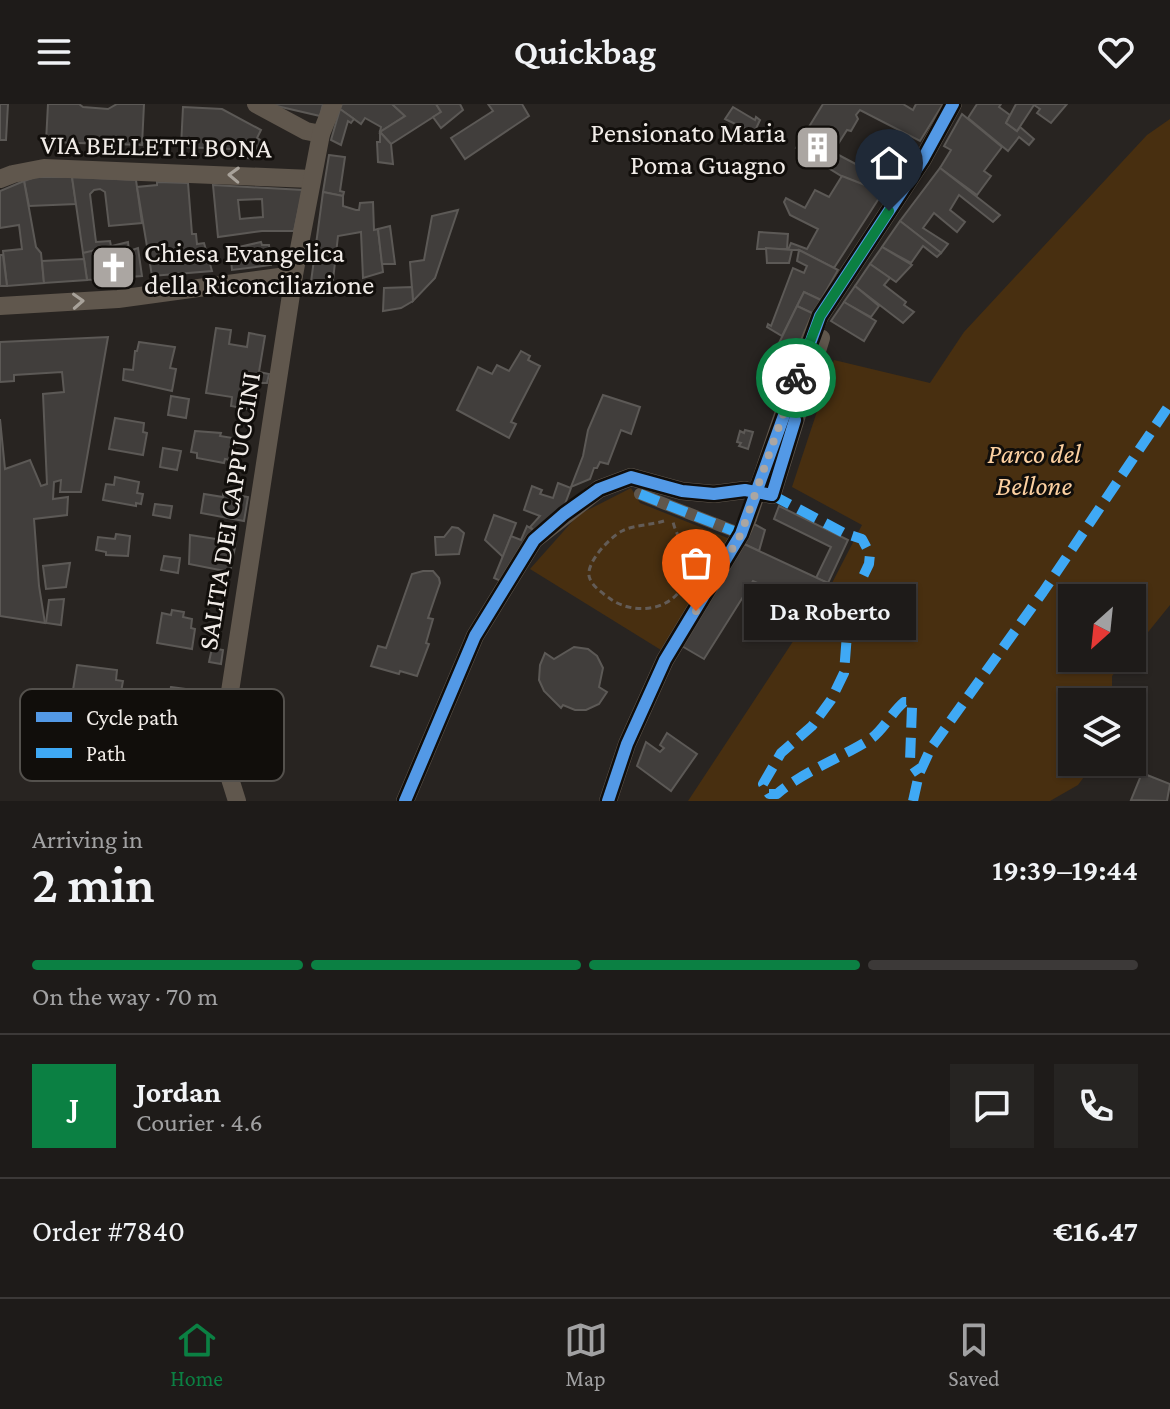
<!DOCTYPE html>
<html lang="en">
<head>
<meta charset="utf-8">
<style>
	:root { --surface:#1e1b19; --page:#262422; --text:#f1f3f6; --muted:#a1a1a2; --line:#3c3938; --accent:#0b8043 }
	body { margin:0; font-family:"Crimson Pro",serif; background:var(--page); color:var(--text); height:100vh; display:flex; flex-direction:column; font-size:30px; white-space:nowrap }
	* { box-sizing:border-box; margin:0 }
	p { font-size:26px; color:var(--muted) }
	.icon { flex:none; width:44px; height:44px; fill:none; stroke:currentColor; stroke-width:2; stroke-linecap:round; stroke-linejoin:round }
	.map { position:relative; height:697px; overflow:hidden }
	.panel { display:flex; flex-direction:column; background:var(--surface); flex:1 }
	.panel>* { flex:none }
	.needle { width:52px; rotate:207deg }
	.tools { position:absolute; left:1058px; top:480px; display:grid; gap:16px }
	.tools a { display:grid; place-items:center; width:88px; height:88px; border-radius:0px; background:var(--surface); box-shadow:0 2px 6px #0004,0 0 0 2px var(--line); font-size:40px }
	.pin { position:absolute; display:grid; place-items:center; width:68px; height:68px; color:#fff; margin:-82px -34px; border-radius:50% 50% 50% 0; rotate:-45deg; box-shadow:0 0 8px #0007 }
	.pin .icon { rotate:45deg }
	.courier { position:absolute; display:grid; place-items:center; width:80px; height:80px; margin:-40px; border:6px solid #0b8043; border-radius:50%; background:#fff; color:#222; box-shadow:0 2px 10px #0007 }
	.bubble { position:absolute; height:56px; border-radius:0px; background:var(--surface); box-shadow:0 2px 6px #0004,0 0 0 2px var(--line); font-size:26px; font-weight:600; line-height:56px; text-align:center }
	.overview em { font-style:normal; font-weight:600 }
	.overview div { display:flex; flex-direction:column-reverse }
	.overview { display:flex; align-items:center; justify-content:space-between; height:136px; padding:0 32px }
	h1 { font-size:52px; font-weight:600; line-height:60px }
	.bar { display:grid; grid-template-columns:repeat(4,1fr); gap:12px 8px; align-content:center; height:96px; padding:0 32px }
	.bar i { height:10px; border-radius:6px; background:var(--line) }
	.bar .on { background:var(--accent) }
	.bar p { grid-column:span 4 }
	.line { display:flex; align-items:center; gap:20px; padding:0 32px; border-top:2px solid var(--line) }
	.line div { flex:1 }
	.round { display:grid; place-items:center; flex:none; width:84px; height:84px; border-radius:0px; background:var(--page) }
	header { display:flex; justify-content:space-between; align-items:center; height:104px; padding:0 32px; background:var(--surface); font-size:36px; font-weight:600 }
	.tab-bar { display:flex; justify-content:space-around; align-items:center; height:112px; border-top:2px solid var(--line); background:var(--surface); font-size:22px; color:var(--muted) }
	.tab-bar a { display:grid; justify-items:center; gap:4px }
	.tab-bar .on { color:var(--accent) }
	.map>svg:first-child { display:block }
	.green { fill:#482f10 }
	.building { fill:#413e3c; stroke:#5c5956; stroke-width:2; fill-rule:evenodd }
	.lines { fill:none; stroke-linecap:round; stroke-linejoin:round }
	.path { stroke:#635c57; stroke-width:3; stroke-dasharray:6 4; stroke-linecap:butt }
	.pedestrian { stroke:#60574d; stroke-width:12 }
	.minor { stroke:#60574d; stroke-width:18 }
	.minor-bridge { stroke:#60574d; stroke-width:18 }
	.quiet { stroke:#3fa9f5; stroke-width:10; stroke-dasharray:20 10; stroke-linecap:butt }
	.cycleway-casing { stroke:#110e0b; stroke-width:17 }
	.cycleway { stroke:#5399e6; stroke-width:12 }
	.oneway { stroke:#a8a29a }
	.done { stroke:#aba6a2; stroke-width:8; stroke-dasharray:0 14.4 }
	.route { stroke:#0b8043; stroke-width:10 }
	.labels { text-anchor:middle; dominant-baseline:central; stroke-width:6; stroke-linejoin:round; paint-order:stroke }
	.poi-label { font-size:28px; fill:#f1ece8; stroke:#110e0b; text-anchor:end }
	.street-label { font-size:28px; fill:#f1ece8; stroke:#110e0b }
	.park-label { font-size:28px; font-style:italic; fill:#fcd0a1; stroke:#110e0b }
	.key { fill:#110e0b; stroke:#54514d; stroke-width:2 }
	.key-label { font-size:22px; fill:#f1ece8 }
</style>
</head>
<body>
<header><svg class="icon" aria-label="menu" viewBox="0 0 24 24"><path d="M4 6h16M4 12h16M4 18h16"/></svg>Quickbag<svg class="icon" aria-label="heart" viewBox="0 0 24 24"><path d="M12 20l-8-8c-3-5 5-10 8-4 3-6 11-1 8 4z"/></svg></header>
<div class="map">
<svg width="1170" height="697" viewBox="0 0 1170 697">
	<rect width="100%" height="100%" fill="#282421"/>
	<g class="green">
		<polygon points="1170,15 1170,501 1132,548 1132,494 1072,494 1072,554 1127,554 1112,572 1112,598 1072,598 1072,658 1095,658 1078,681 1050,697 688,697 813,507 817,508 862,421 792,383 834,256 930,279 964,228 1147,31"/>
		<polygon points="631,384 640,399 730,435 661,546 530,465 578,411"/>
	</g>
	<g class="building">
		<polygon points="0,0 8,0 6,36 0,36"/>
		<polygon points="48,0 79,0 83,3 108,5 117,0 144,0 142,41 46,38"/>
		<polygon points="268,0 323,0 320,12"/>
		<polygon points="342,0 392,0 405,12 380,28 381,23 365,14 361,20 340,5"/>
		<polygon points="392,0 436,0 441,8 391,40 380,28 405,12"/>
		<polygon points="436,0 460,0 463,6 441,24 433,13 441,8"/>
		<polygon points="488,0 522,0 529,12 465,55 451,34 493,7"/>
		<polygon points="823,0 903,0 913,6 916,0 943,0 920,37 860,6 856,11 858,15 851,27 847,26 833,48 890,78 883,88 843,73 796,44"/>
		<polygon points="977,0 1001,0 999,3 1010,11 1006,19 1017,27 1020,23 1034,35 1029,41 1019,33 1008,47 968,14"/>
		<polygon points="1016,0 1067,0 1051,19 1037,9 1040,5 1034,1 1017,27 1006,19"/>
		<polygon points="183,3 222,5 261,26 257,34 264,38 256,55 247,54 232,45 181,43"/>
		<polygon points="733,3 755,16 756,13 760,16 754,29 725,15"/>
		<polygon points="340,5 354,15 351,19 348,17 341,41 331,36"/>
		<polygon points="962,10 1002,43 984,67 991,72 977,91 940,64 951,46 944,42"/>
		<polygon points="380,28 391,40 393,60 378,58 377,38 380,38"/>
		<polygon points="329,51 345,53 340,87 344,88 343,92 323,88"/>
		<polygon points="940,64 1000,111 993,118 959,91 950,106 965,118 957,128 934,109 923,124 948,140 941,149 900,117"/>
		<polygon points="842,72 883,88 834,164 799,146 788,146 791,139 807,145 818,125 790,111 784,98 786,94 805,104 815,86 829,93"/>
		<polygon points="35,73 72,73 76,100 29,102 24,77"/>
		<polygon points="72,73 136,76 142,119 109,122 105,88 100,85 94,86 90,90 96,138 110,137 111,142 100,144 101,147 83,149"/>
		<polygon points="24,77 36,143 41,149 44,179 7,182 3,147 22,145 19,121 0,124 0,87"/>
		<polygon points="157,78 188,79 192,130 196,130 197,140 204,139 212,167 152,172 137,83 157,81"/>
		<path d="M 213,81 L 303,86 L 294,127 L 262,127 L 218,133 ZM 262,95 L 263,113 L 240,115 L 238,96 Z"/>
		<polygon points="323,88 343,92 343,102 356,106 359,106 360,99 373,98 374,126 378,125 383,168 363,174 361,128 338,132 333,176 311,178"/>
		<polygon points="458,106 435,174 413,197 410,158 424,156 432,112"/>
		<polygon points="900,117 940,148 941,149 937,153 923,142 911,159 882,143"/>
		<polygon points="390,122 395,160 382,160 378,125"/>
		<polygon points="759,128 788,130 787,145 757,145"/>
		<polygon points="128,138 129,147 138,144 142,172 87,176 83,149"/>
		<polygon points="261,138 262,141 269,141 271,161 232,166 230,145"/>
		<polygon points="882,143 912,161 896,178 870,160"/>
		<polygon points="766,144 792,146 789,159 767,159"/>
		<polygon points="799,146 838,166 821,196 804,188 782,232 767,223 768,220 771,222 793,164 804,169 807,162 797,157"/>
		<polygon points="0,151 3,151 7,182 0,182"/>
		<polygon points="84,155 87,176 44,179 42,157"/>
		<polygon points="870,160 890,174 884,181 906,198 904,201 914,208 903,219 855,182"/>
		<polygon points="855,182 879,202 871,213 844,198"/>
		<polygon points="412,183 413,197 401,204 383,207 384,184"/>
		<polygon points="804,188 823,197 816,211 797,202"/>
		<polygon points="844,198 876,217 864,237 831,217"/>
		<polygon points="797,202 814,210 801,246 794,244 793,247 781,243 779,239"/>
		<polygon points="216,224 231,226 229,240 247,243 249,229 265,232 259,268 269,270 267,279 252,279 250,294 255,295 253,306 231,302 232,293 206,289"/>
		<polygon points="108,233 81,388 60,388 61,376 54,378 53,395 68,393 67,411 34,415 39,482 45,519 0,512 0,315 5,365 30,356 41,382 47,380 43,290 64,288 62,268 14,271 14,277 0,278 0,238"/>
		<polygon points="139,238 175,243 170,264 176,265 172,287 123,276 124,265 133,266 135,247 137,247"/>
		<polygon points="521,247 530,252 528,256 540,262 511,318 516,320 509,334 457,306 478,263 492,270 497,261 509,267"/>
		<polygon points="603,291 640,303 631,330 621,326 608,360 600,358 597,364 594,364 590,375 571,383 583,352 588,326"/>
		<polygon points="171,292 189,295 186,314 168,311"/>
		<polygon points="115,314 144,319 143,328 147,329 143,351 109,345"/>
		<polygon points="745,326 753,328 748,345 739,342 741,339 737,338 740,327 744,329"/>
		<polygon points="195,327 221,329 220,332 233,334 230,356 225,355 224,359 197,354 197,349 191,348"/>
		<polygon points="163,344 181,347 177,366 160,363"/>
		<polygon points="115,373 139,378 137,389 143,390 141,400 136,399 136,402 103,396 106,380 114,381"/>
		<polygon points="558,379 571,384 565,400 539,430 530,423 540,412 524,406 532,382 542,386 540,390 553,394"/>
		<polygon points="223,389 248,393 244,417 201,409 204,390 223,393"/>
		<polygon points="155,400 172,402 170,414 153,411"/>
		<polygon points="779,402 848,436 828,479 816,474 831,443 774,415"/>
		<polygon points="494,411 516,419 503,453 485,436"/>
		<polygon points="754,420 765,426 759,447 744,440"/>
		<polygon points="527,422 539,430 503,478 494,474 511,432 521,436"/>
		<polygon points="452,423 458,424 464,429 459,450 436,451 435,433 444,433"/>
		<polygon points="116,430 130,432 128,452 106,451 106,448 96,446 98,433 115,435"/>
		<polygon points="190,431 236,438 230,468 189,460"/>
		<polygon points="744,440 828,479 816,504 753,477 704,555 680,541"/>
		<polygon points="164,452 180,454 178,469 161,466"/>
		<polygon points="70,459 66,483 46,485 43,462"/>
		<polygon points="423,467 433,467 439,474 440,479 428,514 433,515 426,539 429,540 417,572 400,567 399,570 371,562 378,542 386,544 412,470"/>
		<polygon points="64,495 61,521 46,519 49,496"/>
		<polygon points="172,506 184,508 183,513 192,515 191,524 195,525 192,545 157,539 162,509 171,511"/>
		<polygon points="574,543 588,545 597,552 603,564 599,583 607,588 599,600 586,606 575,606 563,601 561,604 544,587 539,576 540,561 545,549 554,555"/>
		<polygon points="212,544 223,546 221,560 209,558"/>
		<polygon points="77,561 117,566 116,576 123,577 116,615 78,609 73,602 75,587 73,586"/>
		<polygon points="171,583 200,587 202,591 196,625 186,624 185,628 167,625 172,596 168,595"/>
		<polygon points="667,629 697,650 671,687 637,662 646,638 660,648 664,644 660,641"/>
		<polygon points="1142,669 1170,680 1167,697 1131,696"/>
	</g>
	<g class="lines">
		<path class="path" d="M 664,417 C 651,421 633,421 622,427 C 610,433 583,461 590,475 C 593,483 605,491 612,496 C 632,509 663,508 679,488 C 686,480 689,470 693,460 C 687,445 677,434 673,418"/>
		<polyline class="pedestrian" points="640,390 741,430"/>
		<g class="minor">
			<polyline points="256,0 306,27 321,30"/>
			<polyline points="0,75 13,70 44,64 312,75"/>
			<polyline points="0,202 118,195 294,171"/>
			<polyline points="804,249 820,212 923,55 953,0"/>
			<polyline points="767,390 772,391 821,234"/>
			<polyline points="237,697 221,646 294,171 321,30 333,0"/>
			<polyline points="405,697 475,532 534,436 599,385 631,373 682,387 714,390 745,386"/>
			<polyline points="608,697 627,640 665,556 741,430 748,414"/>
		</g>
		<polyline class="minor-bridge" points="748,414 804,249"/>
		<g class="quiet">
			<polyline points="640,390 741,430"/>
			<path d="M 772,391 L 844,429 L 862,435 L 870,450 L 869,460 L 857,485 L 847,530 L 844,569 L 831,596 L 812,622 L 781,649 L 763,680 L 769,690 L 777,690 C 801,669 842,653 869,636 C 883,627 891,609 904,598 L 910,598 L 912,603 L 910,657 L 919,670"/>
			<polyline points="913,697 919,670 931,644 1043,488 1170,300"/>
		</g>
		<defs>
			<g id="cycleway">
				<polyline points="405,697 475,532 534,436 564,410 599,385 631,373 682,387 714,390 745,386 772,391 795,316"/>
				<polyline points="608,697 627,640 665,556 741,430 820,212 923,55 953,0"/>
			</g>
		</defs>
		<use href="#cycleway" class="cycleway-casing"/>
		<use href="#cycleway" class="cycleway"/>
	</g>
	<defs><path id="oneway-chevron" d="M-2-3.5L2.5 0L-2 3.5" fill="none" stroke-width="1.6" stroke-linecap="round" stroke-linejoin="round" transform="scale(2)"/></defs>
	<g class="oneway">
		<use href="#oneway-chevron" transform="translate(234 71) rotate(-178)"/>
		<use href="#oneway-chevron" transform="translate(78 197) rotate(-3)"/>
	</g>
	<g class="lines">
		<polyline class="done" points="696,507 741,430 796,274"/>
		<polyline class="route" points="796,274 820,212 889,107"/>
	</g>
	<defs>
		<symbol id="building-square" viewBox="-11 -11 22 22"><rect x="-9" y="-9" width="18" height="18" rx="4" fill="#aba6a2" stroke="#110e0b"/><path d="M-4-6H4V6H1V3H-1V6H-4ZM-2.5-4.3h1.7v1.8h-1.7ZM.8-4.3h1.7v1.8H.8ZM-2.5-1h1.7V.8h-1.7ZM.8-1h1.7V.8H.8Z" fill="#fff"/></symbol>
		<symbol id="church-square" viewBox="-11 -11 22 22"><rect x="-9" y="-9" width="18" height="18" rx="4" fill="#aba6a2" stroke="#110e0b"/><path d="M-1.2-6h2.4v3.5h3.3v2.4h-3.3V6h-2.4V-.1h-3.3v-2.4h3.3Z" fill="#fff"/></symbol>
	</defs>
	<g fill-rule="evenodd">
		<use href="#building-square" x="792" y="18" width="51" height="51"/>
		<use href="#church-square" x="88" y="138" width="51" height="51"/>
	</g>
	<g class="labels">
		<g class="poi-label">
			<text x="786" y="28">Pensionato Maria<tspan x="786" dy="32">Poma Guagno</tspan></text>
			<text x="144" y="148" text-anchor="start">Chiesa Evangelica<tspan x="144" dy="32">della Riconciliazione</tspan></text>
		</g>
		<g class="street-label">
			<text transform="translate(156 42) rotate(1)">VIA BELLETTI BONA</text>
			<text transform="translate(229 407) rotate(-81)">SALITA DEI CAPPUCCINI</text>
		</g>
		<g class="park-label">
			<text x="1034" y="349">Parco del<tspan x="1034" dy="32">Bellone</tspan></text>
		</g>
	</g>
	<rect x="20" y="585" width="264" height="92" rx="12" class="key"/>
	<rect x="36" y="608" width="36" height="10" fill="#5399e6"/>
	<rect x="36" y="644" width="36" height="10" fill="#3fa9f5"/>
	<g class="key-label">
		<text x="86" y="621">Cycle path</text>
		<text x="86" y="657">Path</text>
	</g>
</svg>
<div class="tools">
<a><svg class="needle" viewBox="-14 -14 28 28"><path d="M0-13l5 13h-10z" fill="#e53935"/><path d="M0 13l5-13h-10z" fill="#a1a1a2"/></svg></a>
<a><svg class="icon" aria-label="layers" viewBox="0 0 24 24"><path d="M12 4l9 5-9 5-9-5zM3 14l9 5 9-5"/></svg></a>
</div>
<div class="pin" style="left:696px;top:507px;background:#ea580c"><svg class="icon" aria-label="bag" viewBox="0 0 24 24"><path d="M5 8h14l-1 12H6zM9 8a3 3 0 0 1 6 0"/></svg></div>
<div class="pin" style="left:889px;top:107px;background:#1f2937"><svg class="icon" aria-label="home" viewBox="0 0 24 24"><path d="M3 11l9-7 9 7M6 9v11h12V9"/></svg></div>
<div class="courier" style="left:796px;top:274px"><svg class="icon" aria-label="bike" viewBox="0 0 24 24"><circle cx="6" cy="16" r="4"/><circle cx="18" cy="16" r="4"/><path d="M6 16l4-8h5l3 8M10 8l3 8H6M13 5h3"/></svg></div>
<div class="bubble" style="left:744px;top:480px;width:172px">Da Roberto</div>
</div>
<section class="panel">
<div class="overview"><div><h1>2 min</h1><p>Arriving in</p></div><em>19:39–19:44</em></div>
<div class="bar"><i class="on"></i><i class="on"></i><i class="on"></i><i></i><p>On the way · 70 m</p></div>
<div class="line" style="height:144px"><b class="round" style="background:var(--accent);color:#fff">J</b><div><b>Jordan</b><p>Courier · 4.6</p></div><a class="round"><svg class="icon" aria-label="chat" viewBox="0 0 24 24"><path d="M4 5h16v11H9l-5 4z"/></svg></a><a class="round"><svg class="icon" aria-label="phone" viewBox="0 0 24 24"><path d="M5 4h4l2 5-3 2q2 4 5 5l2-3 5 2v4C11 20 4 13 5 4z"/></svg></a></div>
<div class="line" style="height:104px"><div>Order #7840</div><b>€16.47</b></div>
</section>
<nav class="tab-bar">
<a class="on"><svg class="icon" aria-label="home" viewBox="0 0 24 24"><path d="M3 11l9-7 9 7M6 9v11h12V9"/></svg>Home</a>
<a><svg class="icon" aria-label="map" viewBox="0 0 24 24"><path d="M3 6l6-2 6 2 6-2v14l-6 2-6-2-6 2zM9 4v14M15 6v14"/></svg>Map</a>
<a><svg class="icon" aria-label="saved" viewBox="0 0 24 24"><path d="M7 4h10v16l-5-4-5 4z"/></svg>Saved</a>
</nav>
</body>
</html>
